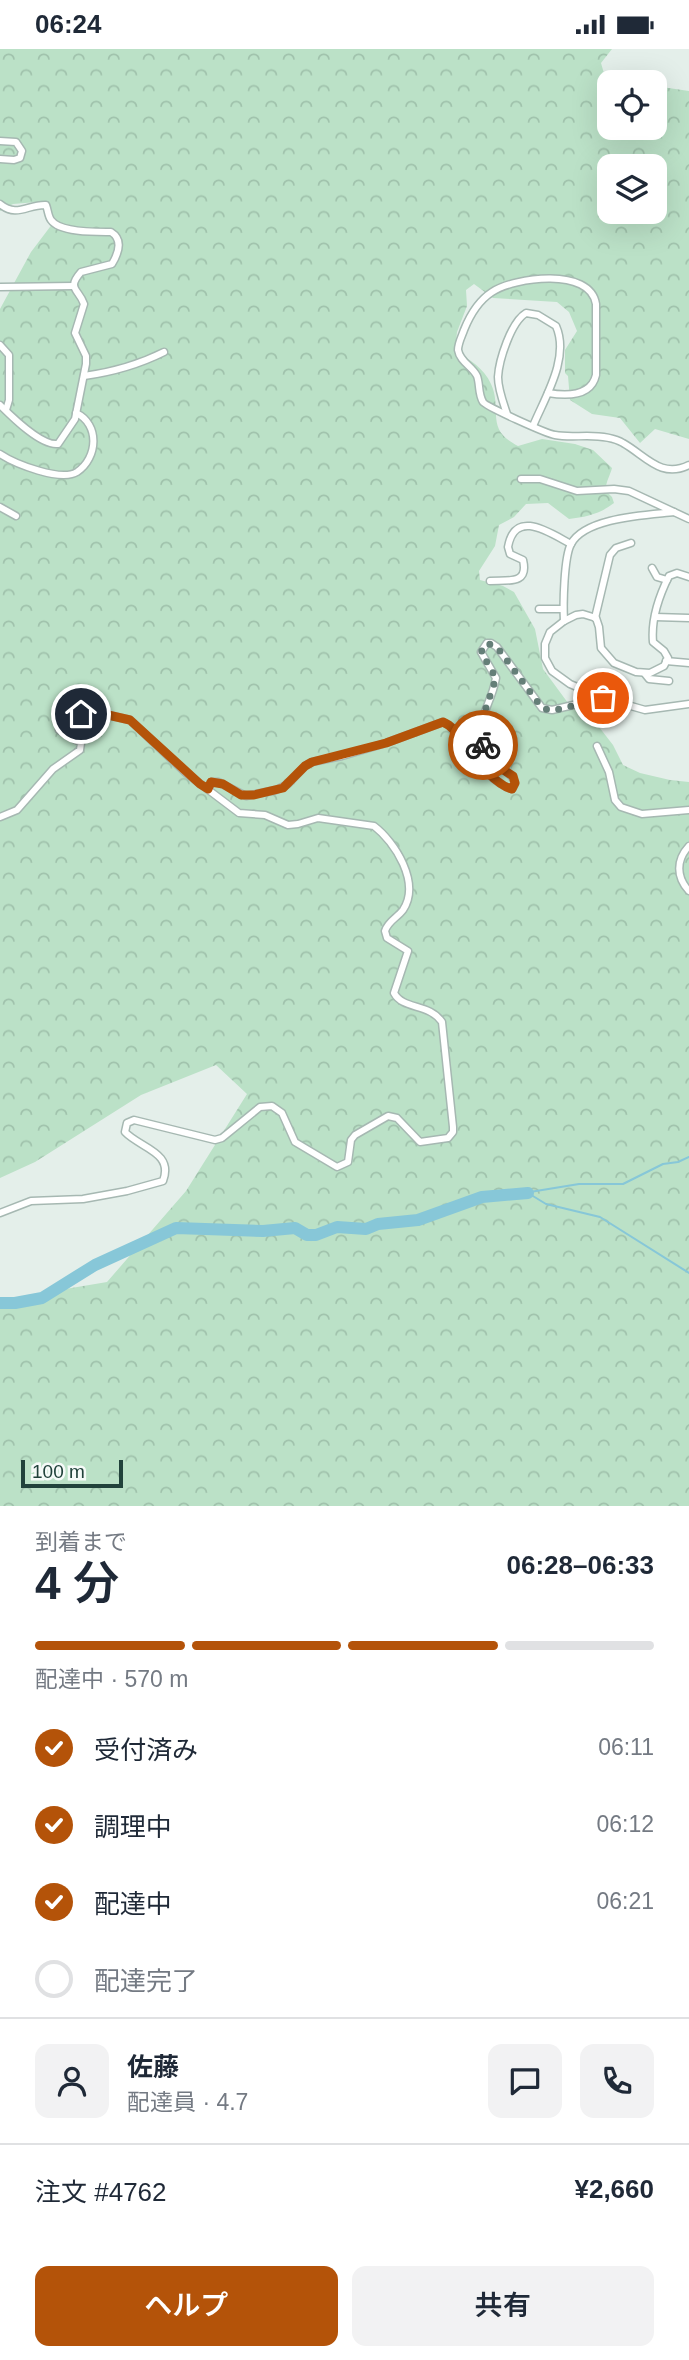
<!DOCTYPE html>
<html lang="ja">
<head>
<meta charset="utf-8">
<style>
	:root { --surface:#fff; --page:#f2f2f3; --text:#1f2937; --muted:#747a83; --line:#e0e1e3; --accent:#b45309 }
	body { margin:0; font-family:Arial,"Noto Sans JP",sans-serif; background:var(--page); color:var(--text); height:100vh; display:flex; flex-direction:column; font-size:26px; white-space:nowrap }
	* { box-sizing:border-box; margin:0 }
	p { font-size:23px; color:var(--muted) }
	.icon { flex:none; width:38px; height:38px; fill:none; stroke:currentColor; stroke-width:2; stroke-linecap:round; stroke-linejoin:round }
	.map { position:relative; height:1457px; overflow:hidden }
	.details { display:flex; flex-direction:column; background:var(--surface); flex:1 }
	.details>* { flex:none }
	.buttons { position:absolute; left:597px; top:21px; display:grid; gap:14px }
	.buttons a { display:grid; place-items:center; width:70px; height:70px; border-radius:14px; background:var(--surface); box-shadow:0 7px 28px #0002; font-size:35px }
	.scale { position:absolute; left:21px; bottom:18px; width:102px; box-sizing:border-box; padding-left:7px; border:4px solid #21423b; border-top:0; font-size:19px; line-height:24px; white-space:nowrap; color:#21423b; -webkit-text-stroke:5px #f5faf8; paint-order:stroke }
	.pin { position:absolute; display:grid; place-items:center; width:60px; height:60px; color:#fff; margin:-30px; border:4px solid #fff; border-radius:50%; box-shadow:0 2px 7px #0007 }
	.courier { position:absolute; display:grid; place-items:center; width:70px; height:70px; margin:-35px; border:5px solid #b45309; border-radius:50%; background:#fff; color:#222; box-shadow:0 2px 9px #0007 }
	.head em { font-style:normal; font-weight:600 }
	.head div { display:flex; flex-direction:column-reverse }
	.head { display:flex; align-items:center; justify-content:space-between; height:119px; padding:0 35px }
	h1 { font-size:46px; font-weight:600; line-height:52px }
	.bar { display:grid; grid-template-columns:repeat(4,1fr); gap:10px 7px; align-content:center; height:84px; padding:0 35px }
	.bar i { height:9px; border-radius:5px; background:var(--line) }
	.bar .selected { background:var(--accent) }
	.bar p { grid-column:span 4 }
	.line { display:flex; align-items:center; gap:18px; padding:0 35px; border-top:2px solid var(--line) }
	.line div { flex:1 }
	.round { display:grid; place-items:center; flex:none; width:74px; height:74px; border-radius:14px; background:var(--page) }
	ol { padding:0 35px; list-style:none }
	li { display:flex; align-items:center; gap:21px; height:77px }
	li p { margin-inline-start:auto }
	li .icon { padding:7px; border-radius:50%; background:var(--accent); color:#fff; stroke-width:4 }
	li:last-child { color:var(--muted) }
	li i { width:38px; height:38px; border:4px solid var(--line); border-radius:50% }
	.primary-button { display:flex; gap:14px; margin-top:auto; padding:14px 35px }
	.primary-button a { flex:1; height:80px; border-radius:14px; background:var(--accent); color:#fff; font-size:28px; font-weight:600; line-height:80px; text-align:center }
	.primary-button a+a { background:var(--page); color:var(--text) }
	.status { display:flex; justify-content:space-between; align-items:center; height:49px; padding:0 35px; background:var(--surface); direction:ltr }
	.status svg { height:19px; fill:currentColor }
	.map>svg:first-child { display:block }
	.forest { fill:url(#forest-crowns); fill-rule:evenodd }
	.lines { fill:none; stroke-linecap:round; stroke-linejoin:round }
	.stream { stroke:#87c7d8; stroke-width:2 }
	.river { stroke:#87c7d8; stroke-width:12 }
	.street-casing { stroke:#a6b8b2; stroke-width:9 }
	.street { stroke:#fff; stroke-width:6 }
	.done { stroke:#657f78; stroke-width:7; stroke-dasharray:0 12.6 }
	.route { stroke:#b45309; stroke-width:9 }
</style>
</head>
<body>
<div class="status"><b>06:24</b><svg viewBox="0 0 49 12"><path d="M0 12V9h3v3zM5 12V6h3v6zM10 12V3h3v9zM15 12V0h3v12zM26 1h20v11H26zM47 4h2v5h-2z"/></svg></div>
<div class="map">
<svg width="689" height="1457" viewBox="0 0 689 1457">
	<defs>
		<pattern id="forest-crowns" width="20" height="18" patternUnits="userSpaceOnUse" patternTransform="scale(1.75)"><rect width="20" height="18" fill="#bbe1c7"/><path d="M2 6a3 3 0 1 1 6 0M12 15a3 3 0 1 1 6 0" fill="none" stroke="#a0c2ac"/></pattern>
	</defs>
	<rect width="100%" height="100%" fill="#e4efea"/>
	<path class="forest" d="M 0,0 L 612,0 L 601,14 L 605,28 L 613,33 L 609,33 L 609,79 L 654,79 L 655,37 L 689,42 L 689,390 L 655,380 L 640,394 L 620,369 L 592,365 L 570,351 L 568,327 L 565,324 L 565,301 L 577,282 L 569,263 L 557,253 L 493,249 L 474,235 L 466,241 L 467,257 L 457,283 L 455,302 C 469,310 484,319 491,335 C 503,361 484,380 518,397 L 542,390 L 575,395 L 593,401 L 612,419 C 610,427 605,434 606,442 L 612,448 L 614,454 C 600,465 586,468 569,470 L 548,454 L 526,455 L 514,468 L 499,476 L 495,497 L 479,522 L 480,531 L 503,537 L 514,543 L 535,580 L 543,620 L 568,654 L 583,667 L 596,674 L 613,696 L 623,716 L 640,724 L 670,731 L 689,733 L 689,1457 L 0,1457 L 0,1251 L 107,1233 L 186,1142 L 247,1045 L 216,1016 L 141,1046 L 35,1113 L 0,1129 L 0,260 L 31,203 L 56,170 L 37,153 L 13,155 L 0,162 ZM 609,117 L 654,117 L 654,163 L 609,163 Z"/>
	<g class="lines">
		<g class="stream">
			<polyline points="530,1143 579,1135 623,1135 663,1115 678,1113 689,1108"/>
			<polyline points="528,1144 546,1155 600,1168 689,1224"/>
		</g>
		<polyline class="river" points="0,1254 15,1254 42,1249 95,1216 176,1179 263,1182 295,1179 307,1186 316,1186 337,1178 366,1180 378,1175 418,1171 482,1148 528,1144"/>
		<defs>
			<g id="street">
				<polyline points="0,92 16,93 22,102 20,109 14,111 0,110"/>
				<path d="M 0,155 C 17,169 28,155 46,156 C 48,161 48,167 51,171 C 60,184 97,183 111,183 C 124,191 118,205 112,215 L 81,223 C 66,240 79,240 84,255 L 75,284 L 86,307 L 86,315 L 75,370 L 58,395 C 41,397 12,368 0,356"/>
				<polyline points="0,238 74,237"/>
				<polyline points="0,296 9,306 9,351 6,361"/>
				<path d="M 84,327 C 113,323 138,316 164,303"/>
				<path d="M 548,344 C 566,347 591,348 596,326 L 596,255 C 590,218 515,228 492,243 C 478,252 470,266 464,281 C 462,287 458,294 458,301 C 460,313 472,317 477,327 C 480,335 478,345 483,353 C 485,357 547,385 555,386 C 565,388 576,387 587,387 C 599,387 613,388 623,394 C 646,407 661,430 689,416"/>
				<path d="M 507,365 C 503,353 498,340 498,328 C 499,311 511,273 526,264 L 538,266 L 556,277 C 570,309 545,348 533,377"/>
				<path d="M 0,405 C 15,415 61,433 77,423 C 98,409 100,375 76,364"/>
				<polyline points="521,430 540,430 577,442 614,440 629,442 689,470"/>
				<polyline points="0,458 16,467"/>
				<polyline points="652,519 657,528 667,531"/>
				<path d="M 689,528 L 677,524 L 669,527 C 659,547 651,571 653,593 L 664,602 L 668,609 L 664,617 L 650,624 L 636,623 L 614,614 L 601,599 L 599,578 L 596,569 L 583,565 L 576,566 L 564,572 L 550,583 L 545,595 L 545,609 L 552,622 L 570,635 L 603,649 L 645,661 L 689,655"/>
				<path d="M 490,532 C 508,531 529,536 523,511 L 510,505 L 508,498 C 515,459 550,484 571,495"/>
				<polyline points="539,560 563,560"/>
				<polyline points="655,568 689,569"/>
				<polyline points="595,569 610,506 616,499 631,494"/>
				<path d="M 564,572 C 563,555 564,508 571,495 C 585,468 648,466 674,463"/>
				<polyline points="666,612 689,614"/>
				<polyline points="645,625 649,630 669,632"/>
				<polyline points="597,697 609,723 615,751 621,758 642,765 689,761"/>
				<path d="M 208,740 L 211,733 L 218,733 L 246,747 L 276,741 L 288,735 L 305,717 L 312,713 L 342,707 L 386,694 L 443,673 C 454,678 458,688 465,698 C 474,711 497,737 512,740 L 515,734 C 512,723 500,720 493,711 C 467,677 490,663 496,629 L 481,603 L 487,594 L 491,594 L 497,598 L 542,659 L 552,661 L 603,649"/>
				<path d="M 0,768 L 17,761 L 53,720 L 80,701 L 81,694 L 59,681 L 61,676 L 81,665 L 108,666 L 130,671 L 186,724 L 239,764 L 265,766 L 288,776 L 298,775 L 318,769 L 374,777 C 395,793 421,834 403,861 C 397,869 388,872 385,882 L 387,889 L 408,902 L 394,944 C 403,961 429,954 442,973 L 453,1078 L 453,1083 L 448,1089 L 420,1093 L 397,1069 L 388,1067 L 355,1086 L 351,1091 L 348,1113 L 337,1118 L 295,1093 L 282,1064 L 272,1057 L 260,1058 L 222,1089 L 215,1091 L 134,1071 L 127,1074 L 125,1083 C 140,1099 174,1103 163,1132 L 127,1142 L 83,1150 L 31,1152 L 0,1164"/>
				<path d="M 689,797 C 676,811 676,828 689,842"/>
			</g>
		</defs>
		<use href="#street" class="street-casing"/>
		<use href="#street" class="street"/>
	</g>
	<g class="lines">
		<polyline class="done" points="483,696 481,674 496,629 481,603 487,594 497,598 542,659 552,662 603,649"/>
		<path class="route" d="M 81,665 L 108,666 L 130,671 L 200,735 L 208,740 L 211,733 L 223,735 L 241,746 L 254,746 L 283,739 L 305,717 L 312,713 L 386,694 L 443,673 C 455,678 458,688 465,698 C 474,710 497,737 512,740 L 515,734 L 513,727 L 499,718 L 483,696"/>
	</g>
</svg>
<div class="buttons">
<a><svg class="icon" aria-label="locate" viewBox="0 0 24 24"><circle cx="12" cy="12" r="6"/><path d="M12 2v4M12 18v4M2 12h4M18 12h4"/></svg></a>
<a><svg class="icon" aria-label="layers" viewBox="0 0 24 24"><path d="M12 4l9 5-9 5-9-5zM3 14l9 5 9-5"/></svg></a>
</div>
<div class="scale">100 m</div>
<div class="pin" style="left:603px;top:649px;background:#ea580c"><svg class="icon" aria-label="bag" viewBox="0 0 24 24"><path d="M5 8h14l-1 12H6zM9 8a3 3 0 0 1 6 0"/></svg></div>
<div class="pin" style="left:81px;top:665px;background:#1f2937"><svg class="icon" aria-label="home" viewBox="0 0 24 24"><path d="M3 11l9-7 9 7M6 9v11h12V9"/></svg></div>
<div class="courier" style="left:483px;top:696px"><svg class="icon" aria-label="bike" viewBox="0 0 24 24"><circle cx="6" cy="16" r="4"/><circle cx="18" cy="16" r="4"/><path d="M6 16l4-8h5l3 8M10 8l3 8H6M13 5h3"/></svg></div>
</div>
<section class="details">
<div class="head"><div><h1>4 分</h1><p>到着まで</p></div><em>06:28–06:33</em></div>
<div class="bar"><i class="selected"></i><i class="selected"></i><i class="selected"></i><i></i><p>配達中 · 570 m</p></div>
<ol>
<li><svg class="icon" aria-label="check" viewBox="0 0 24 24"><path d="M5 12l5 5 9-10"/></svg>受付済み<p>06:11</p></li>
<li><svg class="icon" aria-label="check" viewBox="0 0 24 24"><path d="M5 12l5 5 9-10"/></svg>調理中<p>06:12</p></li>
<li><svg class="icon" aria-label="check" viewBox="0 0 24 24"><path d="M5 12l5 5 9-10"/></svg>配達中<p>06:21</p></li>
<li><i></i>配達完了</li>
</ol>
<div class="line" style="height:126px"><a class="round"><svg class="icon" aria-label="person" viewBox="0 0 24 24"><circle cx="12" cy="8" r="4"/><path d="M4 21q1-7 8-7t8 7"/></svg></a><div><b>佐藤</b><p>配達員 · 4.7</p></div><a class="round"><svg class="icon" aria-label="chat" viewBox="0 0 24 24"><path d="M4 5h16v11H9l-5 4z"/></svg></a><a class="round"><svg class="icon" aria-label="phone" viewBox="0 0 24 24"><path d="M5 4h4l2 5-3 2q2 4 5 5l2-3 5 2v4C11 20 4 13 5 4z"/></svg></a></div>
<div class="line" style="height:91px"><div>注文 #4762</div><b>¥2,660</b></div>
<div class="primary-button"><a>ヘルプ</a><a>共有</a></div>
</section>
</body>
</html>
